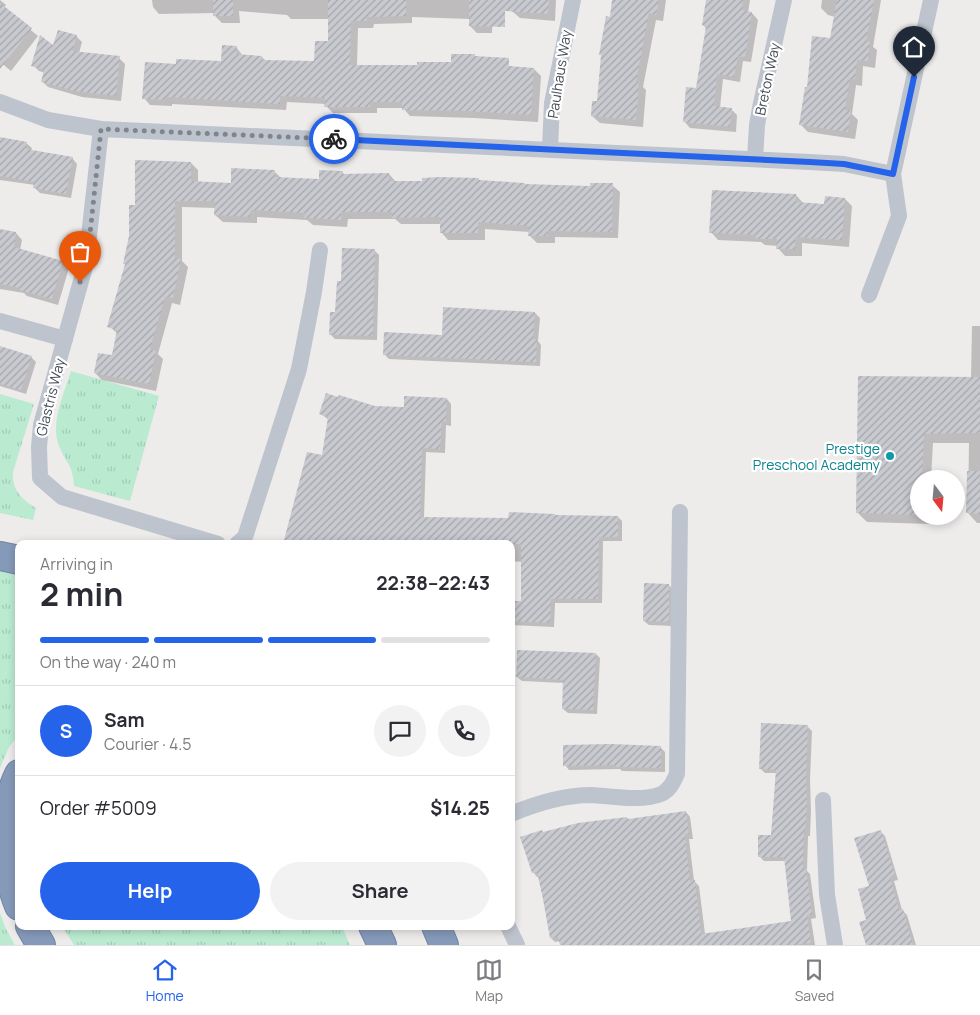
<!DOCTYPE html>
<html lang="en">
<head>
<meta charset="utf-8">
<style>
	:root { --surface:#fff; --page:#f2f2f3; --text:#2b2b33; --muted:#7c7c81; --line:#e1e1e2; --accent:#2563eb }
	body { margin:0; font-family:Manrope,sans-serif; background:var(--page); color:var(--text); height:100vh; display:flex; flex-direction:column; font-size:19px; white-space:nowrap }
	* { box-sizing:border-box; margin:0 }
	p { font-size:16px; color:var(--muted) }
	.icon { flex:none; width:28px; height:28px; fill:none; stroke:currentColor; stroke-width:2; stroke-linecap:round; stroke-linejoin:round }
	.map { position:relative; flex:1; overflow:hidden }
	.panel { position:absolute; left:15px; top:540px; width:500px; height:390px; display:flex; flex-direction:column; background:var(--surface); border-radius:10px; box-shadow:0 2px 8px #0003 }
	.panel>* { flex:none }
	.needle { width:32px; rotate:164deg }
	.buttons { position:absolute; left:910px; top:470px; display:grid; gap:10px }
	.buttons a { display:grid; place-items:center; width:55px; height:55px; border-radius:50%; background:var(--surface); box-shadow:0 2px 8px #0003; font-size:25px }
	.pin { position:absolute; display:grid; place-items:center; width:42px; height:42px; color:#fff; margin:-51px -21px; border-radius:50% 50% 50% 0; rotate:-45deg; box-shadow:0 0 5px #0007 }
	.pin .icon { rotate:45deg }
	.courier { position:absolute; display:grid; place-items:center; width:50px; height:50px; margin:-25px; border:4px solid #2563eb; border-radius:50%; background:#fff; color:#222; box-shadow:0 1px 6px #0007 }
	.summary em { font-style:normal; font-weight:700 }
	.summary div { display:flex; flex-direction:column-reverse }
	.summary { display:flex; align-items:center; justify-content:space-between; height:85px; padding:0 25px }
	h1 { font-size:32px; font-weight:700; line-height:38px }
	.bar { display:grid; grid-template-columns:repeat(4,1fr); gap:8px 5px; align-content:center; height:60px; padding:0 25px }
	.bar i { height:6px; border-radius:4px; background:var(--line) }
	.bar .on { background:var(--accent) }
	.bar p { grid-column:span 4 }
	.line { display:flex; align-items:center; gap:12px; padding:0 25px; border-top:1px solid var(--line) }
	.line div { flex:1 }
	.round { display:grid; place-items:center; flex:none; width:52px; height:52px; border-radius:26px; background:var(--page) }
	.primary-button { display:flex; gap:10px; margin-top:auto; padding:10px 25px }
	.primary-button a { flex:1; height:58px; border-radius:30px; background:var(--accent); color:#fff; font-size:20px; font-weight:700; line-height:58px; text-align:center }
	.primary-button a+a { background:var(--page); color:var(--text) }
	.dock { display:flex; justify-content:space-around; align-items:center; height:70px; border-top:1px solid var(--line); background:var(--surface); font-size:14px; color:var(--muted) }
	.dock a { display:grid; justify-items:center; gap:2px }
	.dock .on { color:var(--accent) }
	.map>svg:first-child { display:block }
	.grass { fill:url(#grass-tufts) }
	.shadow { fill:#0003 }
	.building { fill:url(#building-hatch) }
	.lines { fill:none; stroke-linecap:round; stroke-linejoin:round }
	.highway-casing { stroke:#7084a4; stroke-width:30 }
	.street { stroke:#bdc4cd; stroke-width:16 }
	.highway { stroke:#8599b9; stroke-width:28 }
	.done { stroke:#80848b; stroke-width:5; stroke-dasharray:0 9 }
	.route { stroke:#2563eb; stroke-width:6 }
	.culture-dot { fill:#0f9aa8; stroke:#fff; stroke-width:2 }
	.labels { text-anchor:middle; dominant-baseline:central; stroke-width:4.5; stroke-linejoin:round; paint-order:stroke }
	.street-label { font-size:14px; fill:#454d57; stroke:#fff }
	.culture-label { font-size:14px; fill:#0d838f; stroke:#fff; text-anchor:end }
</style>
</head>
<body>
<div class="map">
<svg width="980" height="945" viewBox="0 0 980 945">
	<defs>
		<pattern id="grass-tufts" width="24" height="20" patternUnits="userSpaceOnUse" patternTransform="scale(1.25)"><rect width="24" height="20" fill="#baebd1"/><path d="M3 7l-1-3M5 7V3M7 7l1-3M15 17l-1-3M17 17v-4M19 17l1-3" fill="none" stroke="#a1cbb6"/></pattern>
		<pattern id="building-hatch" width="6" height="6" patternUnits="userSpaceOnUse" patternTransform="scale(1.25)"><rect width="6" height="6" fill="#c8cad0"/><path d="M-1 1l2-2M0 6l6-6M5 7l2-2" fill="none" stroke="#a4a6ac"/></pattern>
	</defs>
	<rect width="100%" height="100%" fill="#eeebeb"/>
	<g class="grass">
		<path d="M 71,371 L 159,396 L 130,501 L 74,486 C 73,465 66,463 59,446 C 50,422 64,394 71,371 Z"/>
		<path d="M 0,394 L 34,404 L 13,472 C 12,490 21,499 36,508 L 33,520 L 0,513 Z"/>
		<polygon points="0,568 19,572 19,735 9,747 0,768"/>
		<polygon points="0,913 6,929 15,945 0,945"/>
		<polygon points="62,926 342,926 350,945 74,945"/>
	</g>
	<g class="shadow">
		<polygon points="0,0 6,5 4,8 38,36 11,71 0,62"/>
		<polygon points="152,0 493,0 492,33 477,33 470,26 470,19 412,17 412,23 374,24 373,28 358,28 357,66 418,67 452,63 476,57 492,65 534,69 541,76 538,122 474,118 410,116 403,108 377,108 377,113 333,113 326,106 326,104 287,102 286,110 172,104 172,106 150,105 144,98 177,65 222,63 236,47 243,56 262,57 266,61 315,62 329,43 329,19 291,19 287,15 239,11 240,23 222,23 215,16 215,13 159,14 153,7"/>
		<polygon points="513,0 556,0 555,21 520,18 512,11"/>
		<polygon points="614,0 666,0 663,21 656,20 643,87 646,90 643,127 600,123 592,116 598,103"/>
		<polygon points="707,0 750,0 748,13 752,13 758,20 751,62 743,61 740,82 723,79 720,108 731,109 737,115 736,132 690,128 684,121 697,90 707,29 703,25"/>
		<polygon points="822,0 881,0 873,47 877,50 875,68 863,66 862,86 856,85 852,114 858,120 855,139 808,132 801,125 808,88 831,39 835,17 828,15 821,8"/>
		<polygon points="76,36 82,42 79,53 119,58 125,64 121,101 82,97 48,87 42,81 45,73 39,71 33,65 54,47"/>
		<polygon points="0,139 26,143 32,148 31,151 72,158 77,164 71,198 40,193 34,187 35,185 0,180"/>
		<polygon points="191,163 198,170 198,182 232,184 274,171 281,178 320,181 343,173 345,175 389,174 396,182 478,179 480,181 526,186 591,187 612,185 620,192 618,238 555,237 555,243 537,243 530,236 530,232 485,229 485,240 448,240 441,232 441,224 401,224 395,219 348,219 347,227 313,225 307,220 257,217 257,223 223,222 215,215 216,208 182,207 182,261 188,267 180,305 172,303 158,354 163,359 156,391 102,380 95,373 113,357 118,334 109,326 126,265 136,207"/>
		<polygon points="796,195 803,203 825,206 845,199 852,206 849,247 802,243 802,256 785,256 778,248 778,246 765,245 761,242 718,240 711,232"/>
		<polygon points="0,231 16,233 22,240 20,250 62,262 69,268 58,305 27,296 24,293 0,289"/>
		<polygon points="374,250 379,255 377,340 335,339 330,334 342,282"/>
		<polygon points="535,313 540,318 538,341 541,345 540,366 389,359 384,354 443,337"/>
		<polygon points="972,326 980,326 980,523 977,523 968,513 969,443 933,443 931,479 919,479 919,516 930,516 930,524 867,522 857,512 971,378"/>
		<polygon points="0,348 31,357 36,362 26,394 0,386"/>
		<polygon points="447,399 451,404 451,426 446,425 445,453 426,452 424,518 510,520 556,516 618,517 622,521 622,541 603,541 602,603 555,603 554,627 511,625 511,602 522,602 522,562 511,561 511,544 285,544 323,457 329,420 321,414 375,407 405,408"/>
		<polygon points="669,585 673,590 673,626 649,625 644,621"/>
		<polygon points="596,654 600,658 597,714 568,713 563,709 564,683 522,681 517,677"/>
		<polygon points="807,726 812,731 810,780 811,811 810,836 808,836 807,871 810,874 816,918 811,919 815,945 561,945 560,941 555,942 551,938 539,877 537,877 533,872 544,833 686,812 690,817 693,839 689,839 694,881 699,886 705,934 793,922 786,861 764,861 759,856 772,836 776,773 765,773 760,768"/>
		<polygon points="661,748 665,752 665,772 622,771 620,769 569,770 565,765"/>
		<polygon points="880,831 885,836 898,880 894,881 902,910 907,915 916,945 868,945 870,887"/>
	</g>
	<g class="building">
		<rect x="213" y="0" width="20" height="16"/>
		<polygon points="328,0 406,0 406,16 367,17 367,21 351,21 350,65 417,65 417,62 451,62 451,54 475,54 475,56 509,58 509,66 534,68 531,115 466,111 402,110 402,102 370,102 370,107 324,107 325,98 280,96 280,104 166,97 165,100 142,99 145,62 176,64 176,59 221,61 222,45 237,46 236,54 262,56 262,60 314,61 315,41 328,41"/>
		<polygon points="469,0 549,0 548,14 505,11 505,27 469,26"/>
		<polygon points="612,0 659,0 656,15 649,13 636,82 639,82 636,120 591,116 592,101 597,101 601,55 599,55 606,16 610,17"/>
		<polygon points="706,0 743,0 742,10 752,12 745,57 738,56 734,77 717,74 714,106 732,108 730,127 683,122 686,87 696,88 706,26 702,25"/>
		<polygon points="837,0 874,0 866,41 870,42 868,61 857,60 855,79 850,79 845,110 851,111 848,132 799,125 805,87 807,87 812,36 830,38"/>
		<polygon points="0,3 32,28 0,69"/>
		<polygon points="58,30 77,35 72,51 120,56 116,96 75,91 41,82 44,70 31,66 40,35 53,45"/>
		<polygon points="0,137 27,142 26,149 73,157 66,194 33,188 34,182 0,176"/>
		<polygon points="135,160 191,162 191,181 231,183 231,168 275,170 275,177 319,179 319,170 343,171 343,174 389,173 389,181 422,181 422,178 440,177 479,178 479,180 525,183 525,184 590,186 590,183 613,183 612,232 548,231 548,236 528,236 529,226 478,222 478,233 440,233 440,217 392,218 392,212 341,212 341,220 304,218 305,213 251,210 250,217 214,215 215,201 175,201 175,258 181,259 173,298 165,297 150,349 156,351 149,384 94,373 98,353 112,355 117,330 107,327 125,264 123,264 129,236 129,205 135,205"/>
		<polygon points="712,190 796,194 796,202 824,204 825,196 845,198 842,240 795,237 795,249 776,249 777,239 756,239 756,235 709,233"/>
		<polygon points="0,229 16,232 14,247 63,261 52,299 19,290 20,288 0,284"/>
		<polygon points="342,248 375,249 373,336 329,335 330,312 335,312 337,281 341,281"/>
		<polygon points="443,307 535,312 533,339 537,339 536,362 383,355 384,332 442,335"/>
		<polygon points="0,346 32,356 21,390 0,384"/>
		<polygon points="858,376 980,377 980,433 924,434 922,479 919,479 919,515 856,513"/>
		<polygon points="326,393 338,397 339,395 375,406 404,407 404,396 447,398 446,422 442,421 440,449 422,448 420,517 508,518 509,512 555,514 555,515 618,516 618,537 599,537 598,599 551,599 550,623 511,621 511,601 521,601 521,544 283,544 307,452 322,455 328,417 319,414"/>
		<polygon points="967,471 980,471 980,514 966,513"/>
		<polygon points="644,583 669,584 669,622 643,621"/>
		<polygon points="517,650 596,653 593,710 562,709 563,680 516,677"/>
		<polygon points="761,723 808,725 806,774 807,806 805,832 804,832 803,868 806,868 812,914 807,915 811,943 793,945 560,945 558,937 550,938 543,899 537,872 532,873 520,837 542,830 543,832 578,823 627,817 628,819 686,811 689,834 685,835 690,881 695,880 701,934 791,921 784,857 758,857 758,835 771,835 776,770 759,769"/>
		<polygon points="611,744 661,746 661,768 616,767 616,765 563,766 563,745"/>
		<polygon points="881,830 895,875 890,877 899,910 903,909 913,945 866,945 859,922 866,920 858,889 869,886 854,838"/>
	</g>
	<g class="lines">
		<defs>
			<g id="highway">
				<polyline points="0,556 19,560"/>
				<path d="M 19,774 C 0,813 3,866 19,906"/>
				<polyline points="30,926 41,945"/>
				<polyline points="373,926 382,945"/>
				<polyline points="436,926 444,945"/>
			</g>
		</defs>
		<use href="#highway" class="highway-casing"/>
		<g class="street">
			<polyline points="0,102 48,120 101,129 810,162 844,164 893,174"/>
			<polyline points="101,129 86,263 41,425 39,447 40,478 62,497 218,544"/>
			<polyline points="550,149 552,103 573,0"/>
			<polyline points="755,159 757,125 760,108 784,0"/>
			<polyline points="869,295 899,216 893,174 931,0"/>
			<polyline points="0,321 65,339"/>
			<polyline points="237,544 245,537 299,369 314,292 320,250"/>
			<polyline points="823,800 827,895 835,945"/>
			<path d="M 511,814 C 535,804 565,795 591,795 C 611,796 642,802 661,794 C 670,790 673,782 677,774 L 680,512"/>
			<polyline points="508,926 517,945"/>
		</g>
		<use href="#highway" class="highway"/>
	</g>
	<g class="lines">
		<polyline class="done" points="80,282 89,244 101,129 334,139"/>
		<polyline class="route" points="334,139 810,162 844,164 893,174 914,77"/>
	</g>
	<circle class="culture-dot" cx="890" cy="456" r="5"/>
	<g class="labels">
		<g class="street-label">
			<text transform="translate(559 74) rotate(-81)">Paulhaus Way</text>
			<text transform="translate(767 79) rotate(-78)">Breton Way</text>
			<text transform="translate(50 397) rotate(-76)">Glastris Way</text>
		</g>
		<g class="culture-label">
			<text x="880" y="448">Prestige<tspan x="880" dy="16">Preschool Academy</tspan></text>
		</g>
	</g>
</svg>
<div class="buttons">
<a><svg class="needle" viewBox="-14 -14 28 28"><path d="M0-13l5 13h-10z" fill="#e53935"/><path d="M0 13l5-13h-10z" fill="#7c7c81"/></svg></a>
</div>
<div class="pin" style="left:80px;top:282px;background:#ea580c"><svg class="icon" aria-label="bag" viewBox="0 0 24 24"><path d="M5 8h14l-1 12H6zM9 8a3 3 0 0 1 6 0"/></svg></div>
<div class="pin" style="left:914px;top:77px;background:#1f2937"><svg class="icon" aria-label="home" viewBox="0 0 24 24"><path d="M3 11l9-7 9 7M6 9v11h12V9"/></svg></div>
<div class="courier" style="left:334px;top:139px"><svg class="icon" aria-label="bike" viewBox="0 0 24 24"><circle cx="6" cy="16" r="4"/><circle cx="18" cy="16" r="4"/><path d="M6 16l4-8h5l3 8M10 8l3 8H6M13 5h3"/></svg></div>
<section class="panel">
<div class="summary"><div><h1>2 min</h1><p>Arriving in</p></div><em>22:38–22:43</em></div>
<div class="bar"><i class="on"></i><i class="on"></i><i class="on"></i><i></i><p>On the way · 240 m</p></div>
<div class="line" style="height:90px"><b class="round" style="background:var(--accent);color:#fff">S</b><div><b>Sam</b><p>Courier · 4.5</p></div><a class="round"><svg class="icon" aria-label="chat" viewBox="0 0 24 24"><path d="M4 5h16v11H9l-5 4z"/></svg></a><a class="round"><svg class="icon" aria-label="phone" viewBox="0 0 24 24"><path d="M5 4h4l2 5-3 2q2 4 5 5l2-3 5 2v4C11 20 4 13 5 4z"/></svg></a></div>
<div class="line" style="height:65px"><div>Order #5009</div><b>$14.25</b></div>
<div class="primary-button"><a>Help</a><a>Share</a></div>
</section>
</div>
<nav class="dock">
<a class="on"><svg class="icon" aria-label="home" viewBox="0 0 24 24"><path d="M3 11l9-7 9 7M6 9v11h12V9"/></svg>Home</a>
<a><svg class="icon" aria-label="map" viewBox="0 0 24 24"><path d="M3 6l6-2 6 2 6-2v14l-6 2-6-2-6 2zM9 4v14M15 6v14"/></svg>Map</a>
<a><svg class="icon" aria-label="saved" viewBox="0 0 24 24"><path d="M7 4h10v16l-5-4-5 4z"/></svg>Saved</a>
</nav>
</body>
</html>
